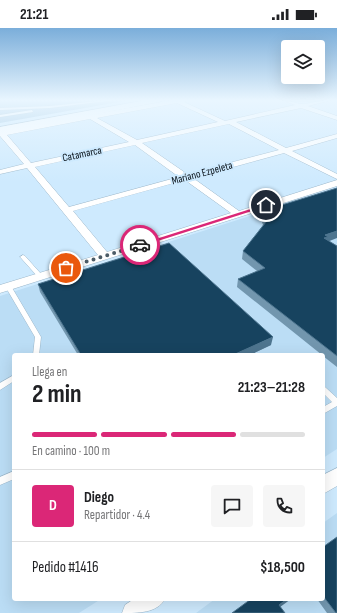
<!DOCTYPE html>
<html lang="es">
<head>
<meta charset="utf-8">
<style>
	:root { --surface:#fff; --page:#f6f6f6; --text:#202124; --muted:#757577; --line:#e0e0e0; --accent:#db2777 }
	body { margin:0; font-family:"Sofia Sans Condensed",sans-serif; background:var(--page); color:var(--text); height:100vh; display:flex; flex-direction:column; font-size:15px; white-space:nowrap }
	* { box-sizing:border-box; margin:0 }
	p { font-size:13px; color:var(--muted) }
	.icon { flex:none; width:22px; height:22px; fill:none; stroke:currentColor; stroke-width:2; stroke-linecap:round; stroke-linejoin:round }
	.map { position:relative; flex:1; overflow:hidden }
	.sheet { position:absolute; left:12px; top:325px; width:313px; height:248px; display:flex; flex-direction:column; background:var(--surface); border-radius:4px; box-shadow:0 4px 16px #0002 }
	.sheet>* { flex:none }
	.controls { position:absolute; left:281px; top:12px; display:grid; gap:8px }
	.controls a { display:grid; place-items:center; width:44px; height:44px; border-radius:4px; background:var(--surface); box-shadow:0 4px 16px #0002; font-size:20px }
	.pin { position:absolute; display:grid; place-items:center; width:34px; height:34px; color:#fff; margin:-17px; border:2px solid #fff; border-radius:50%; box-shadow:0 1px 4px #0007 }
	.courier { position:absolute; display:grid; place-items:center; width:40px; height:40px; margin:-20px; border:3px solid #db2777; border-radius:50%; background:#fff; color:#222; box-shadow:0 1px 5px #0007 }
	.head em { font-style:normal; font-weight:700 }
	.head div { display:flex; flex-direction:column-reverse }
	.head { display:flex; align-items:center; justify-content:space-between; height:68px; padding:0 20px }
	h1 { font-size:26px; font-weight:700; line-height:30px }
	.bar { display:grid; grid-template-columns:repeat(4,1fr); gap:6px 4px; align-content:center; height:48px; padding:0 20px }
	.bar i { height:5px; border-radius:3px; background:var(--line) }
	.bar .active { background:var(--accent) }
	.bar p { grid-column:span 4 }
	.line { display:flex; align-items:center; gap:10px; padding:0 20px; border-top:1px solid var(--line) }
	.line div { flex:1 }
	.round { display:grid; place-items:center; flex:none; width:42px; height:42px; border-radius:4px; background:var(--page) }
	.status { display:flex; justify-content:space-between; align-items:center; height:28px; padding:0 20px; background:var(--surface); direction:ltr }
	.status svg { height:11px; fill:currentColor }
	.map>svg:first-child { display:block }
	.built { fill:#bbddf5 }
	.green { fill:#9dc4e1 }
	.lines { fill:none; stroke-linecap:round; stroke-linejoin:round }
	.lane-casing { stroke:#9cb7ca; stroke-width:1 }
	.street-casing { stroke:#9cb7ca; stroke-width:1 }
	.secondary-casing { stroke:#9cb7ca; stroke-width:1 }
	.lane { fill:#fff; fill-rule:evenodd }
	.street { fill:#fff; fill-rule:evenodd }
	.secondary { fill:#fff; fill-rule:evenodd }
	.wall { fill:#7296ae }
	.shaded-wall { fill:#4e758f }
	.building { fill:#17435f; stroke:#4e758f }
	.route { fill:#db2777 }
	.done { stroke:#4c5c67; stroke-width:4; stroke-dasharray:0 7.2 }
	.labels { text-anchor:middle; dominant-baseline:central; stroke-width:4; stroke-linejoin:round; paint-order:stroke }
	.far-street-label { font-size:11px; fill:#060f16; stroke:#ceeafe }
</style>
</head>
<body>
<div class="status"><b>21:21</b><svg viewBox="0 0 49 12"><path d="M0 12V9h3v3zM5 12V6h3v6zM10 12V3h3v9zM15 12V0h3v12zM26 1h20v11H26zM47 4h2v5h-2z"/></svg></div>
<div class="map">
<svg width="337" height="585" viewBox="0 0 337 585">
	<rect width="100%" height="100%" fill="#ceeafe"/>
	<g class="built">
		<polygon points="337,160 337,421 323,430 323,327 14,327 14,571 101,571 79,585 0,585 0,268"/>
		<polygon points="337,485 337,585 196,585 215,571 323,571 323,495"/>
	</g>
	<polygon class="green" points="0,72 130,72 0,95"/>
	<g class="lines">
		<defs>
			<g id="lane">
				<polygon points="107,72 115,72 50,80 0,82 0,80 50,78"/>
				<polygon points="32,82 33,84 0,89 0,87"/>
				<polygon points="23,227 25,228 42,247 43,248 42,249 38,249 21,230 20,229"/>
				<polygon points="8,256 11,258 41,309 39,327 33,327 35,309 5,258"/>
				<polygon points="14,347 14,353 0,362 0,355"/>
				<polygon points="323,358 325,359 337,370 337,378 323,386 323,379 332,374 323,365"/>
				<polygon points="14,443 14,451 0,457 0,449"/>
			</g>
			<g id="street">
				<path d="M 172,72 L 187,72 L 184,74 L 225,93 L 295,77 L 282,72 C 289,72 295,75 301,76 C 308,76 322,72 331,72 L 308,78 L 337,88 L 337,92 L 301,80 L 236,94 L 286,120 L 337,106 L 337,110 L 292,123 L 337,146 L 337,151 L 284,125 L 193,150 L 239,183 L 337,152 L 337,158 L 0,265 L 0,257 L 98,227 L 27,140 L 0,146 L 0,142 L 24,136 L 0,108 L 0,103 ZM 177,75 L 218,94 L 137,112 L 97,90 ZM 90,91 L 129,114 L 31,135 L 7,107 ZM 229,96 L 279,122 L 187,146 L 142,115 ZM 135,117 L 179,149 L 69,179 L 35,139 ZM 185,152 L 231,185 L 107,224 L 73,183 Z"/>
				<polygon points="337,440 337,458 323,466 323,447"/>
				<path d="M 134,571 L 165,571 C 157,585 139,585 122,585 L 125,577 Z"/>
			</g>
			<polygon id="secondary" points="146,72 163,72 159,74 0,105 0,99"/>
		</defs>
		<use href="#lane" class="lane-casing"/>
		<use href="#street" class="street-casing"/>
		<use href="#secondary" class="secondary-casing"/>
		<use href="#lane" class="lane"/>
		<use href="#street" class="street"/>
		<use href="#secondary" class="secondary"/>
	</g>
	<g class="wall">
		<polygon points="262,183 329,213 337,218 337,339 323,328 323,327 322,327 237,259 238,251 257,243 242,231 243,223 263,197 261,191"/>
		<polygon points="38,256 271,317 250,327 78,327 40,264"/>
		<polygon points="323,519 337,585 327,585 317,571 323,571"/>
	</g>
	<g class="shaded-wall">
		<polygon points="337,203 337,210 327,214 322,219 325,207"/>
		<polygon points="273,309 271,317 250,327 233,327"/>
		<polygon points="287,571 291,571 276,582 279,577"/>
	</g>
	<g class="building">
		<polygon points="337,160 337,203 325,207 328,209 324,210 337,218 337,328 238,251 265,240 243,223 266,194 262,183"/>
		<polygon points="169,215 273,309 233,327 81,327 38,256"/>
		<polygon points="337,509 337,585 336,585 323,568 323,519"/>
		<polygon points="251,571 287,571 279,577 285,585 232,585"/>
	</g>
	<linearGradient id="sky" x2="0" y2="1"><stop stop-color="#7baeda"/><stop offset="0.47" stop-color="#e9f6ff"/><stop offset="1" stop-color="#e9f6ff" stop-opacity="0"/></linearGradient>
	<rect width="337" height="154" fill="url(#sky)"/>
	<polygon class="route" points="266,176 268,178 142,218 137,217"/>
	<g class="lines">
		<polyline class="done" points="66,240 140,217"/>
	</g>
	<g class="labels">
		<g class="far-street-label">
			<text transform="translate(82 126) rotate(-12)">Catamarca</text>
			<text transform="translate(202 145) rotate(-15)">Mariano Ezpeleta</text>
		</g>
	</g>
</svg>
<div class="controls">
<a><svg class="icon" aria-label="layers" viewBox="0 0 24 24"><path d="M12 4l9 5-9 5-9-5zM3 14l9 5 9-5"/></svg></a>
</div>
<div class="pin" style="left:66px;top:240px;background:#ea580c"><svg class="icon" aria-label="bag" viewBox="0 0 24 24"><path d="M5 8h14l-1 12H6zM9 8a3 3 0 0 1 6 0"/></svg></div>
<div class="pin" style="left:266px;top:177px;background:#1f2937"><svg class="icon" aria-label="home" viewBox="0 0 24 24"><path d="M3 11l9-7 9 7M6 9v11h12V9"/></svg></div>
<div class="courier" style="left:140px;top:217px"><svg class="icon" aria-label="car" viewBox="0 0 24 24"><path d="M5 17H2v-5l4-1 3-4h7l3 4 3 1v5h-3M9 17h6M6 11h13"/><circle cx="7" cy="17" r="2"/><circle cx="17" cy="17" r="2"/></svg></div>
<section class="sheet">
<div class="head"><div><h1>2 min</h1><p>Llega en</p></div><em>21:23–21:28</em></div>
<div class="bar"><i class="active"></i><i class="active"></i><i class="active"></i><i></i><p>En camino · 100 m</p></div>
<div class="line" style="height:72px"><b class="round" style="background:var(--accent);color:#fff">D</b><div><b>Diego</b><p>Repartidor · 4.4</p></div><a class="round"><svg class="icon" aria-label="chat" viewBox="0 0 24 24"><path d="M4 5h16v11H9l-5 4z"/></svg></a><a class="round"><svg class="icon" aria-label="phone" viewBox="0 0 24 24"><path d="M5 4h4l2 5-3 2q2 4 5 5l2-3 5 2v4C11 20 4 13 5 4z"/></svg></a></div>
<div class="line" style="height:52px"><div>Pedido #1416</div><b>$18,500</b></div>
</section>
</div>
</body>
</html>
